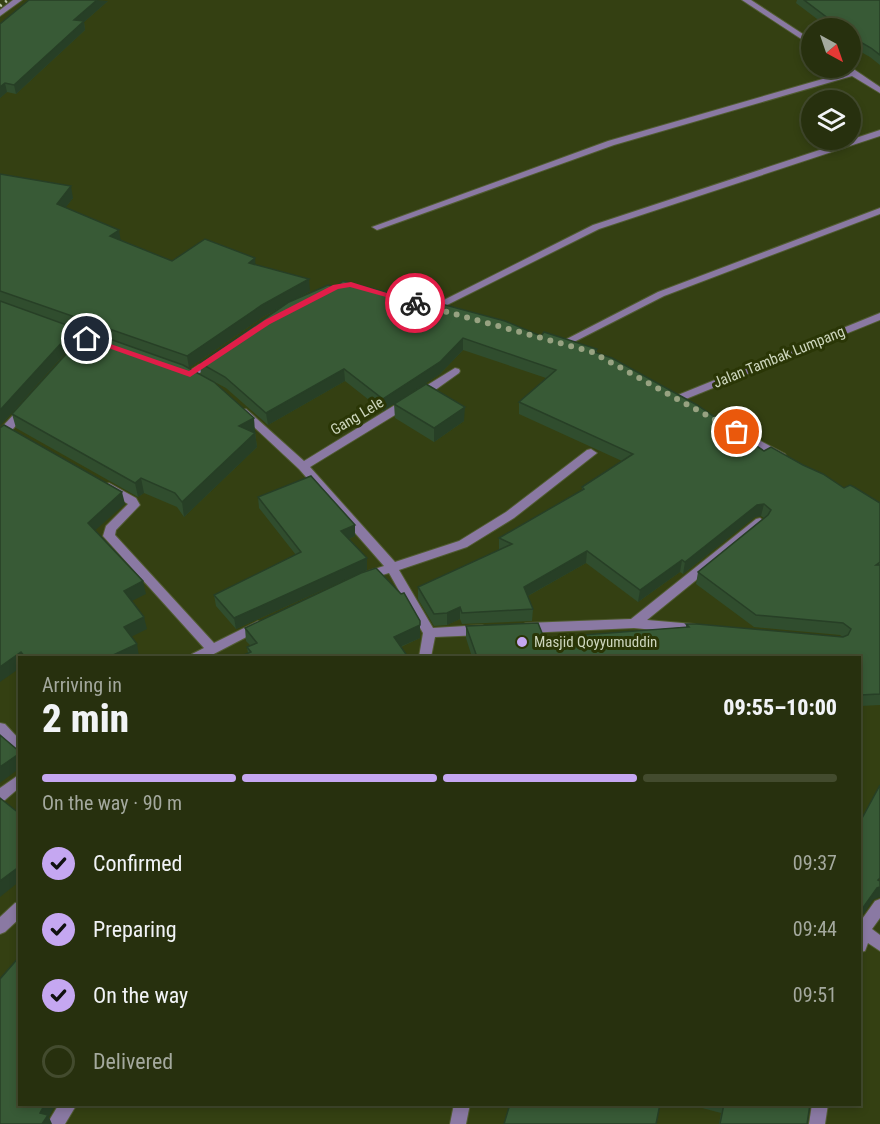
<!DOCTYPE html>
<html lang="en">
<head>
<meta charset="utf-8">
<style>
	:root { --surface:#27300e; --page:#333c1c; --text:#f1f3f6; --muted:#a4a99e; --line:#434b2e; --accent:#c5a7f1 }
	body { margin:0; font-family:"Roboto Condensed",sans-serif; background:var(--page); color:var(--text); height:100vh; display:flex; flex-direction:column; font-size:22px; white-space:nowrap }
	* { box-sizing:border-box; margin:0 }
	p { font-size:20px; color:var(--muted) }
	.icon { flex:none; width:33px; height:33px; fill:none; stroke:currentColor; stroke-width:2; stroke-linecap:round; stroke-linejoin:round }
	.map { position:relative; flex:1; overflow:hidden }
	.sheet { position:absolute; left:18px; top:656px; width:843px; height:450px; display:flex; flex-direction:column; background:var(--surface); border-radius:0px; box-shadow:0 3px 9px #0003,0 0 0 2px var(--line) }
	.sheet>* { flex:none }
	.needle { width:39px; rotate:140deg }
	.tools { position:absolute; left:801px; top:18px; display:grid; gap:12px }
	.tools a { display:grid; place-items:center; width:60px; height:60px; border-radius:50%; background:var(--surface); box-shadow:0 3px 9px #0003,0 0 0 2px var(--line); font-size:30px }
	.pin { position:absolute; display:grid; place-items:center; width:51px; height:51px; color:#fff; margin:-26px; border:3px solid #fff; border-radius:50%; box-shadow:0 2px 6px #0007 }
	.courier { position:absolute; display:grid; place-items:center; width:60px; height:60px; margin:-30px; border:4px solid #e11d48; border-radius:50%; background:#fff; color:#222; box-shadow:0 2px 8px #0007 }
	.headline em { font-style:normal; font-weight:800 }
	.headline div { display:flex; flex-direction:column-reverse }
	.headline { display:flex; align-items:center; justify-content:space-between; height:102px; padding:0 24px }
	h1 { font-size:39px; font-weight:800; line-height:45px }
	.bar { display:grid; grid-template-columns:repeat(4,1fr); gap:9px 6px; align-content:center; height:72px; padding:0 24px }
	.bar i { height:8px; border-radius:4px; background:var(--line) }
	.bar .current { background:var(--accent) }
	.bar p { grid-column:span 4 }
	ol { padding:0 24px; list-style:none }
	li { display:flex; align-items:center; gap:18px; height:66px }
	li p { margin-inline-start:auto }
	li .icon { padding:6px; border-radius:50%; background:var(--accent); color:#111; stroke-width:4 }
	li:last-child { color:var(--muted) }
	li i { width:33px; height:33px; border:3px solid var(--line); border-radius:50% }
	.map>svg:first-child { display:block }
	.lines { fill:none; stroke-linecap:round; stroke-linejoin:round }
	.street-casing { stroke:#505b31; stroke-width:2 }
	.street { fill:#8a79a3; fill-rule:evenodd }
	.rail { stroke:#bcc6aa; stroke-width:3; stroke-dasharray:2 4.5; stroke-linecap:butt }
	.wall { fill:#304d2e }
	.shaded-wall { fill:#273f26 }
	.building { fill:#385a36; stroke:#273f26; stroke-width:1.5 }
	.route { fill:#e11d48 }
	.done { stroke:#97a281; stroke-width:6; stroke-dasharray:0 10.8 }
	.poi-dot { fill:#c5a7f1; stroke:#2a3606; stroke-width:2 }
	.labels { text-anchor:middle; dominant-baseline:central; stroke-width:6; stroke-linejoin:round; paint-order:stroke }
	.street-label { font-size:15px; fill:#cdd6bd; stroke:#2a3606 }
	.poi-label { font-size:15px; fill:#cdd6bd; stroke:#2a3606; text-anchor:start }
</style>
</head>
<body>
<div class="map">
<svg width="880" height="1124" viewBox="0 0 880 1124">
	<rect width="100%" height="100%" fill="#344012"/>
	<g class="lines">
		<defs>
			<g id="street">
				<polygon points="13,0 22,0 0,16 0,10"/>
				<polygon points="742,0 751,0 812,40 812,46"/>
				<polygon points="846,68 852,68 880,87 880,93 852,76 614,145 380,229 377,230 372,227 608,141 847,72 845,70"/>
				<polygon points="880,130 880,136 599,229 437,310 433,311 428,308 593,225"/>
				<polygon points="880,208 880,214 664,296 568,345 560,345 559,343 658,292"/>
				<polygon points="880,313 880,320 681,401 677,402 672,399 673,397"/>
				<polygon points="214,355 218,356 219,358 218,360 194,377 186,377 185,375 186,373"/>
				<polygon points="455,368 459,369 460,371 459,373 431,393 310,467 395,562 459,541 506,512 587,450 591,449 597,453 514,518 467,547 399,570 433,628 482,625 486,627 488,630 486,633 482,635 435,637 431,657 419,657 423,633 389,573 366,580 360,576 362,573 384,566 299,469 237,411 238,409 246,409 304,461"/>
				<polygon points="23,408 27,409 28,411 27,413 4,439 0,440 0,429 19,409"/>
				<polygon points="723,421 785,454 787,457 785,460 777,460 719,427 718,425 719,423"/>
				<polygon points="109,483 136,498 140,505 116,530 115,535 214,643 258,621 262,623 264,626 262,629 208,657 191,657 192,654 204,648 103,536 106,526 128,504 105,490 103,487 105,484"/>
				<polygon points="760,518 766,522 764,525 647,620 694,624 698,626 700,629 698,632 694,634 634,628 526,633 522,631 520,628 522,625 526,623 631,619 756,519"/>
				<polygon points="0,723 5,724 20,740 20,755 15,754 0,737"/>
				<polygon points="20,774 20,787 5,800 0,802 0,788"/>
				<polygon points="880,899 880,918 872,929 880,935 880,951 868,943 865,951 860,952 860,922 875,901"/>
				<polygon points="20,902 20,918 5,932 0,934 0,917 15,903"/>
				<polygon points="59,1104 77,1104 65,1124 47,1124"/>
				<polygon points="454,1104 470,1104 466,1124 450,1124"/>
				<polygon points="812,1104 828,1104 825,1124 809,1124"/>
			</g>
		</defs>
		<use href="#street" class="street-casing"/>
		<use href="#street" class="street"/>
		<polyline class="rail" points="0,6 8,0"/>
	</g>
	<g class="wall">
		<polygon points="797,0 880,0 880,65 870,57 850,46 850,28 829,28 796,3"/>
		<polygon points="108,1 84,22 85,30 16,94 7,92 0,98 0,24"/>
		<polygon points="0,174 73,198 65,208 121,240 172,261 256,265 310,291 296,299 336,287 390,293 421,301 541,336 597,349 597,353 764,451 803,465 844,488 880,503 880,705 860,706 860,657 472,657 466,638 466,626 544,638 686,627 686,624 843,637 840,635 754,627 696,584 698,572 764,518 761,516 755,517 683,574 680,572 638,602 586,563 528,596 533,609 532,621 462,624 460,619 447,625 434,626 418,599 418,587 499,550 499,538 582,490 582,487 622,461 519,414 519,402 546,378 463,350 440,374 383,411 345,381 268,425 226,388 201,375 200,363 284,306 263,317 189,368 255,432 257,447 184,517 177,507 144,493 138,497 16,428 12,414 86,332 75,328 77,340 0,426"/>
		<polygon points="394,404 464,421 434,442 395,418"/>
		<polygon points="258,497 355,536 349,539 367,558 367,570 236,629 216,606 214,595 296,555 259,508"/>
		<polygon points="420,621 420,638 401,647 248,653 247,647 251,646 246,641 245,628"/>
		<polygon points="687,1104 810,1104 807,1124 719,1124 721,1113"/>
	</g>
	<g class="shaded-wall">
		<polygon points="97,0 108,1 84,22 85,30 16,94 14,85 74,20"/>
		<polygon points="5,83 7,92 0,98 0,87"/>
		<polygon points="71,186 73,198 59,216 57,204"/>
		<polygon points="119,230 121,242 110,236"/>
		<polygon points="255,258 256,270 249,263"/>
		<polygon points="309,279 310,291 263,317 189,368 187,356 262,305"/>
		<polygon points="75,328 77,340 0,426 0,410"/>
		<polygon points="463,338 463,350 440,374 383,411 383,399"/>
		<polygon points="344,369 345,381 268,425 266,413"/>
		<polygon points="465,407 464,421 434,442 434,428"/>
		<polygon points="254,418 255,432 241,441 239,426"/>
		<polygon points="255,433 257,447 184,517 182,502"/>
		<polygon points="141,478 144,493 138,497 135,483"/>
		<polygon points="122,492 125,504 90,535 88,523"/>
		<polygon points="764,504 761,516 755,517 683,574 685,562 757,505"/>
		<polygon points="355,525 355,536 342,542 341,531"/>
		<polygon points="587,551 586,563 524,598 524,587"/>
		<polygon points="367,558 367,570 236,629 234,618"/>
		<polygon points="682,560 680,572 638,602 640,590"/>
		<polygon points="143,581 146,594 126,604 124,591"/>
		<polygon points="460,607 460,619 447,625 447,613"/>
		<polygon points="144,617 147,629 127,639 124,627"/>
		<polygon points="420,621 420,638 395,649 394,637"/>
		<polygon points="137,644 139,656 138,657 109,657"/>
		<polygon points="21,652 23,657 20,657 20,668 0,682 0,667"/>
		<polygon points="20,753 20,768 0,783 0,767"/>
		<polygon points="20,866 20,881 0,897 0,881"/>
		<polygon points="880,887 880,897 873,900 860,919 862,909 877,888"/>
		<polygon points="45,1104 56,1104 49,1117 52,1124 42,1124 40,1113"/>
	</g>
	<g class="building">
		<polygon points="29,0 97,0 74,20 84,21 14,85 5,83 0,87 0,24"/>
		<polygon points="804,0 880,0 880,55 871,48 850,36 850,28 841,28"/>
		<polygon points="0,174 71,186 57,204 119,230 110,236 172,261 205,239 255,258 249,263 309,279 262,305 187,356 0,291"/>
		<polygon points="343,281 390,293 392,291 421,301 423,299 505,321 541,336 544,332 597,349 594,352 612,358 697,405 764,451 771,447 803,465 823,474 844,488 850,485 854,487 880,503 880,562 876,565 880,565 880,694 860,695 860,657 477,657 466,626 538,623 544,638 689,627 686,624 697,624 843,637 848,635 851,629 843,623 756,615 698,572 768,515 771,510 764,504 757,505 685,562 682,560 640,590 587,551 524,587 533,609 462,613 460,607 447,613 434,614 418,587 512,544 499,538 584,489 582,487 633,454 519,402 556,370 463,338 440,362 383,399 344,369 266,413 225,377 200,363 289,302 328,285 336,287"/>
		<polygon points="0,301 75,328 0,410"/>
		<polygon points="87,331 183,365 214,382 254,418 239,426 255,433 182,502 175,493 141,478 135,483 12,414"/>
		<polygon points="426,384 465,407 434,428 394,404"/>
		<polygon points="4,425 122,492 88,523 143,581 124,591 144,617 124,627 137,644 109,657 25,657 21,652 0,667 0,428"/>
		<polygon points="311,476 355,525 341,531 367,558 234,618 214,595 301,552 258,497"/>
		<polygon points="376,568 401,594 404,593 420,621 420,625 394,637 408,657 239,657 251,652 247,647 257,643 245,628 361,573"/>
		<polygon points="0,735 20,752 20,753 0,767"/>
		<polygon points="880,785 880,878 878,880 880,881 880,887 877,888 862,909 862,923 860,925 860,822"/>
		<polygon points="0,798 20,814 20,866 0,881"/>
		<polygon points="20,956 20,1104 45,1104 40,1113 48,1115 42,1124 0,1124 0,979"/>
		<polygon points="510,1104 660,1104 656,1124 504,1124"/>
		<polygon points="724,1104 810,1104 807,1124 720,1124"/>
	</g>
	<polygon class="route" points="351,282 419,303 415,305 350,287 338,289 270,324 190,377 83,339 90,337 189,371 265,320 333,285"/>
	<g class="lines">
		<polyline class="done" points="415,303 592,352 737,432"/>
	</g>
	<circle class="poi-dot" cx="522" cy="642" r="6"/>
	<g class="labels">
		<g class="street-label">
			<text transform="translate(779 357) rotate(-22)">Jalan Tambak Lumpang</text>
			<text transform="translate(357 416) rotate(-31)">Gang Lele</text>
		</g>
		<g class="poi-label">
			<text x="534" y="642">Masjid Qoyyumuddin</text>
		</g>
	</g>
</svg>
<div class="tools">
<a><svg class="needle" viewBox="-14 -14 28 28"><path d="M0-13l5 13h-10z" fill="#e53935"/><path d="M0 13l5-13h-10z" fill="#a4a99e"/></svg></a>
<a><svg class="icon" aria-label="layers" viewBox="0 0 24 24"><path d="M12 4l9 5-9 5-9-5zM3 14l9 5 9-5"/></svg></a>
</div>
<div class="pin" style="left:737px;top:432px;background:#ea580c"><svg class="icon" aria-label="bag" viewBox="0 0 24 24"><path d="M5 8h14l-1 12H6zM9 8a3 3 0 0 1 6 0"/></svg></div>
<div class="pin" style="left:87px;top:339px;background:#1f2937"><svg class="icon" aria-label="home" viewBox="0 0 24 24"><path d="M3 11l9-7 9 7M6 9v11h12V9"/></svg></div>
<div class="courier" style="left:415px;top:303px"><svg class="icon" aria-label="bike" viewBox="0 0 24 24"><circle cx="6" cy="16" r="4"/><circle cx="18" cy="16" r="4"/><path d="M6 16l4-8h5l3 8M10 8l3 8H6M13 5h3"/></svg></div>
<section class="sheet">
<div class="headline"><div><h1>2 min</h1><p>Arriving in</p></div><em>09:55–10:00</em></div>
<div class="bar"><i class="current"></i><i class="current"></i><i class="current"></i><i></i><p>On the way · 90 m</p></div>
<ol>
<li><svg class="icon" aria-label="check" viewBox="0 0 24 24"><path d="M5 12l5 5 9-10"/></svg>Confirmed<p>09:37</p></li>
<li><svg class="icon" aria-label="check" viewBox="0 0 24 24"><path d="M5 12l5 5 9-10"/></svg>Preparing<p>09:44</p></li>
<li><svg class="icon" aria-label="check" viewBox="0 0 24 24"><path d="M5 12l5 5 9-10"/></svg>On the way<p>09:51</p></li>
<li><i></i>Delivered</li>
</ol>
</section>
</div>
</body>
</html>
